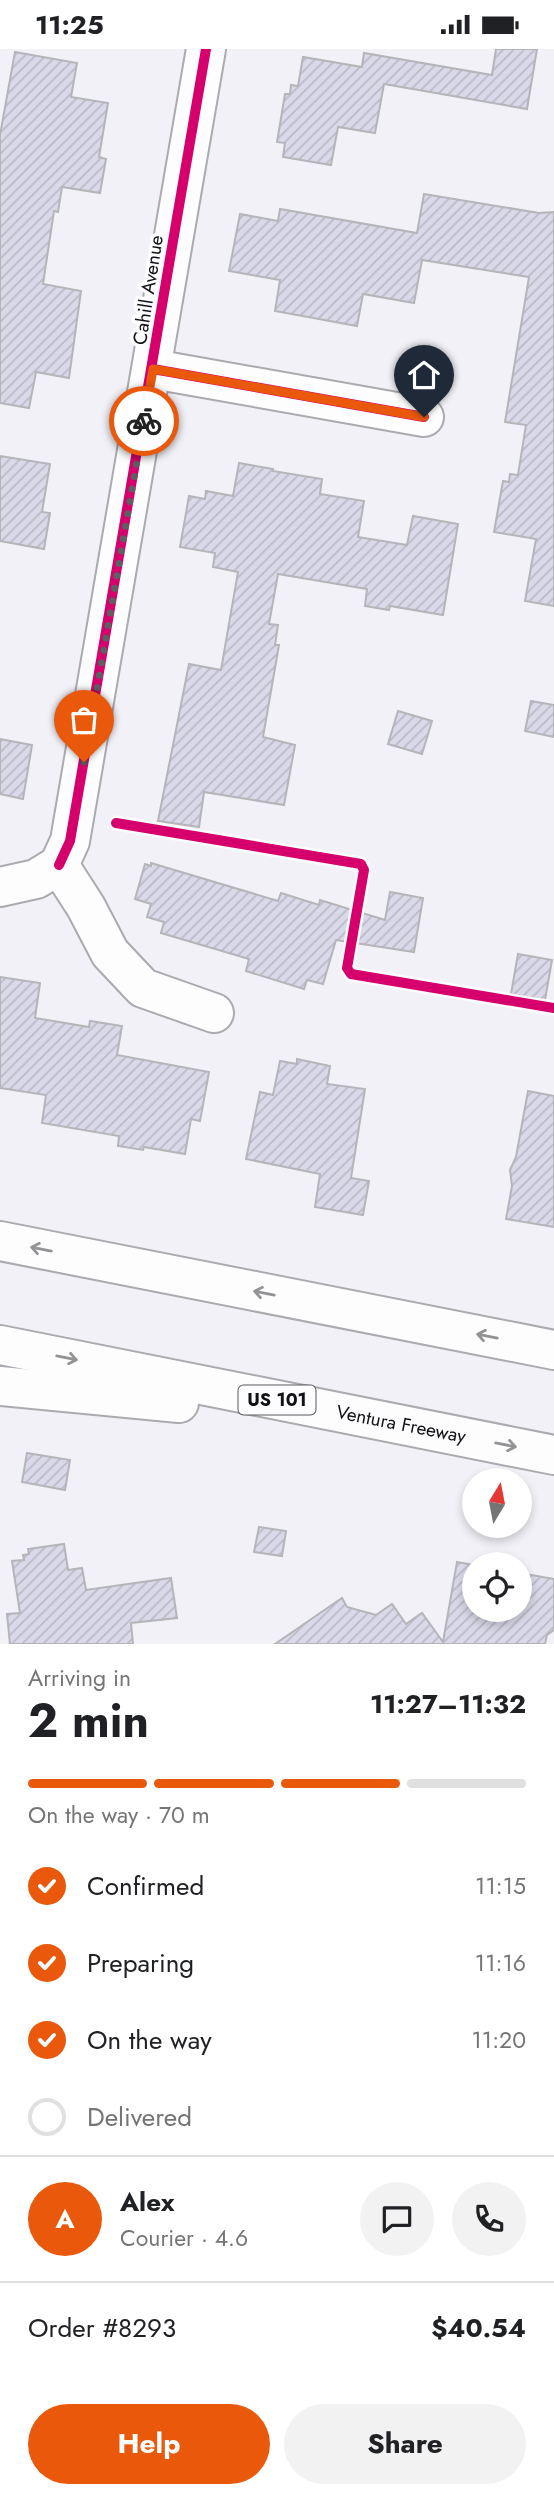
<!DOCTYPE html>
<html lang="en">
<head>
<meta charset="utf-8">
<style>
	:root { --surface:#fff; --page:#f2f2f2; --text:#202124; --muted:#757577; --line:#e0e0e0; --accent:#ea580c }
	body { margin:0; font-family:Jost,sans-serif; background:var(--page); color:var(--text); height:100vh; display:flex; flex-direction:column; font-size:26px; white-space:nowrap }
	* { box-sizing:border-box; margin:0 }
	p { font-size:23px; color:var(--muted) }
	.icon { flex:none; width:38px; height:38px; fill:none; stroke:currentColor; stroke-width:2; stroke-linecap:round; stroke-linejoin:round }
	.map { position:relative; height:1595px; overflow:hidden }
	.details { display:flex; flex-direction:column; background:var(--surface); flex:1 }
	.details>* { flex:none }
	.needle { width:46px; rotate:10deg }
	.buttons { position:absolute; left:462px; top:1419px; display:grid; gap:14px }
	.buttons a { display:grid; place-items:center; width:70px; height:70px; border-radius:50%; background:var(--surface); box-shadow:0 4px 10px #0003; font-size:35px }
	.pin { position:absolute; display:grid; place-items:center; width:60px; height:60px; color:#fff; margin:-72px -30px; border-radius:50% 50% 50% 0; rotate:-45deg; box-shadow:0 0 7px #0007 }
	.pin .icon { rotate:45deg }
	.courier { position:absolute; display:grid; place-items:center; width:70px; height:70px; margin:-35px; border:5px solid #ea580c; border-radius:50%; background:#fff; color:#222; box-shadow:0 2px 9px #0007 }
	.head em { font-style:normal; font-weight:700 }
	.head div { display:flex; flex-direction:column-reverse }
	.head { display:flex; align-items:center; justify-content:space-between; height:119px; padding:0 28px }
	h1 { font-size:46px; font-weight:700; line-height:52px }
	.bar { display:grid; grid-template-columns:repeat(4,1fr); gap:10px 7px; align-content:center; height:84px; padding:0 28px }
	.bar i { height:9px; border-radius:5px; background:var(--line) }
	.bar .active { background:var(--accent) }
	.bar p { grid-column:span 4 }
	.line { display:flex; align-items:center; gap:18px; padding:0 28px; border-top:2px solid var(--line) }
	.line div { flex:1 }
	.round { display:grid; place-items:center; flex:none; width:74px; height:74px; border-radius:37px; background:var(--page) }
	ol { padding:0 28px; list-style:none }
	li { display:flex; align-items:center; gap:21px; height:77px }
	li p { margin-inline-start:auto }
	li .icon { padding:7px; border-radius:50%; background:var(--accent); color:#fff; stroke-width:4 }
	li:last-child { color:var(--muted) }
	li i { width:38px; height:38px; border:4px solid var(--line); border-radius:50% }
	.primary-button { display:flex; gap:14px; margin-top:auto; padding:14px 28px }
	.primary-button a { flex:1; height:80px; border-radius:42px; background:var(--accent); color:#fff; font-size:28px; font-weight:700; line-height:80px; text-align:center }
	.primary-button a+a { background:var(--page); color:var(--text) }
	.status { display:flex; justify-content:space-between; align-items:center; height:49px; padding:0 35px; background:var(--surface); direction:ltr }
	.status svg { height:19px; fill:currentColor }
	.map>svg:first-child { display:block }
	.building { fill:url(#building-hatch); stroke:#b5b5b9; stroke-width:2 }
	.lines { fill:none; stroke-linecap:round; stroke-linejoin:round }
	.street-casing { stroke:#aaaaaf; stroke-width:42 }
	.highway-casing { stroke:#aaaaaf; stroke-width:42 }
	.path { stroke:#d4d5d7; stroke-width:4.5; stroke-dasharray:7 3.5; stroke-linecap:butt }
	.street { stroke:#fdfdfe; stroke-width:38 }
	.highway { stroke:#fdfdfe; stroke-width:38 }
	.cycleway-casing { stroke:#fdfdff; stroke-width:15 }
	.cycleway { stroke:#d6006c; stroke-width:10 }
	.oneway { stroke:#939395 }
	.done { stroke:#5f5f64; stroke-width:7; stroke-dasharray:0 12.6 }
	.route { stroke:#ea580c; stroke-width:9 }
	.labels { text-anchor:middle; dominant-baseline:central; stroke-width:7; stroke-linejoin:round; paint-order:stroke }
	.shield { fill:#fdfdff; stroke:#58585b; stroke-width:2 }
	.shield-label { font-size:18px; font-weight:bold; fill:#111115 }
	.street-label { font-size:19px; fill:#111115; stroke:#fdfdff }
</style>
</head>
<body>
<div class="status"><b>11:25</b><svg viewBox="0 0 49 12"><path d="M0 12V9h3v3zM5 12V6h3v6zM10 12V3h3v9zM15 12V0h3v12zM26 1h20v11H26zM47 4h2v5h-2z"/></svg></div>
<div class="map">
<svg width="554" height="1595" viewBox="0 0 554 1595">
	<defs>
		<pattern id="building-hatch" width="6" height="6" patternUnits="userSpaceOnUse" patternTransform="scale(1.75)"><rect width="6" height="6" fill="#d9d9e9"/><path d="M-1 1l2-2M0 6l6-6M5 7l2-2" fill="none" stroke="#b9b9c7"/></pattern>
	</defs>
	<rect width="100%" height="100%" fill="#f1f1f7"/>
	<g class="building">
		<polygon points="496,0 537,0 527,60 384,35 375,84 338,78 331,116 283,108 285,94 277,93 285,45 290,45 291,36 298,37 303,8 362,18 364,4 492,26"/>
		<polygon points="15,3 77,14 71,48 108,54 99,108 106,110 100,144 62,138 58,163 54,162 43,235 81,242 69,329 36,323 29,359 0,354 0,86"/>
		<polygon points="424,145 539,164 554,163 554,557 525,552 536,490 494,483 503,432 509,433 510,425 518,426 526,376 505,373 529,228 422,211 414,254 363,245 357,277 275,262 280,231 229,222 240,165 278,172 280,160 417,184"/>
		<polygon points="0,407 50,415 42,463 50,464 44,500 0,492"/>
		<polygon points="239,414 273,420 273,422 322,430 320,445 364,452 358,488 407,496 413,467 458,475 443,566 390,557 389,561 365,557 367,540 278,525 269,575 278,576 275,596 279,596 263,688 295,696 284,756 204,743 199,778 158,772 189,615 221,621 238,523 213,518 215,504 180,498 189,447 205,450 206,442 233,447"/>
		<polygon points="531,652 554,656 554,688 525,682"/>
		<polygon points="398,662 432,672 422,705 388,695"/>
		<polygon points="0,690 32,696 23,750 0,745"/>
		<polygon points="151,814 278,852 281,844 319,856 320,851 385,871 390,843 423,849 414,903 336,891 323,935 307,931 304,940 246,922 249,910 161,884 164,873 147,868 151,855 135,850 145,815 151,817"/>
		<polygon points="518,905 552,911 545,951 511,945"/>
		<polygon points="0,928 40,934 35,969 89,978 90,972 122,977 117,1006 209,1023 200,1072 191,1070 185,1105 144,1098 143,1101 118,1097 119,1087 42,1074 46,1046 0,1039"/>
		<polygon points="297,1010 330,1017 327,1035 365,1040 351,1129 369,1132 363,1166 315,1158 320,1125 246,1110 260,1043 273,1046 280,1012 297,1015"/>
		<polygon points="528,1042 554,1047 554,1178 506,1170 512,1137 510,1121 516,1108"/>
		<polygon points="27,1404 70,1411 65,1441 22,1433"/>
		<polygon points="259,1478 286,1482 282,1507 254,1503"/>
		<polygon points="64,1495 68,1521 82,1519 86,1541 171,1529 177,1569 131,1574 133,1595 10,1595 7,1565 20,1564 12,1512 24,1511 23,1506 29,1505 28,1500"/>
		<polygon points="457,1513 474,1516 474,1561 520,1561 520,1524 554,1530 554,1581 547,1586 545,1595 275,1595 342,1549 347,1558 376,1566 392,1555 406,1575 422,1564 443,1593"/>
	</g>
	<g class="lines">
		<defs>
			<g id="street">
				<polyline points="153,320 424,368"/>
				<polyline points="59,816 70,792 206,0"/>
				<polyline points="59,816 86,858 110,904 143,939 214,964"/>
				<polyline points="0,838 36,830 59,816"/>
			</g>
			<g id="highway">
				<polyline points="0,1192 554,1301"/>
				<polyline points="0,1296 554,1406"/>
				<polyline points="0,1337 179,1354"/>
			</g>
		</defs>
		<use href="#street" class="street-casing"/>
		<use href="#highway" class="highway-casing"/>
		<polyline class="path" points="116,774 361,815 364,821 347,919 351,925 554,959"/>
		<use href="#street" class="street"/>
		<use href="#highway" class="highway"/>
		<defs>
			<g id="cycleway">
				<polyline points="153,320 424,368"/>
				<polyline points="116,774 361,815 364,821 347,919 351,925 554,959"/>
				<polyline points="59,816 70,792 206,0"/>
			</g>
		</defs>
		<use href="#cycleway" class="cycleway-casing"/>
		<use href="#cycleway" class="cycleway"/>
	</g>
	<defs><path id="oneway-shaft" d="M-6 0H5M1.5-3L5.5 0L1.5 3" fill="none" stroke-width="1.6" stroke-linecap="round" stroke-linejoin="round" transform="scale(1.75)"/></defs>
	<g class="oneway">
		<use href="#oneway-shaft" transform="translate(41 1200) rotate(-169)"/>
		<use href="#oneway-shaft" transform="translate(264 1244) rotate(-169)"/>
		<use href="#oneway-shaft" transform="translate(487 1287) rotate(-169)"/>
		<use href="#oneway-shaft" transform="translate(67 1309) rotate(11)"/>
		<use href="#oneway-shaft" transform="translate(506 1396) rotate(11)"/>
	</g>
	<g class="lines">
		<polyline class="done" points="84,713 144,372"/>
		<polyline class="route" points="144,372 153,320 424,368"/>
	</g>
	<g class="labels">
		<rect class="shield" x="238.5" y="1336.5" width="77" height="29" rx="5"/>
		<g class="shield-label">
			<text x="277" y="1351">US 101</text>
		</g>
		<g class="street-label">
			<text transform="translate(148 241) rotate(-81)">Cahill Avenue</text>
			<text transform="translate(401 1375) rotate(11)">Ventura Freeway</text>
		</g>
	</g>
</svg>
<div class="buttons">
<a><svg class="needle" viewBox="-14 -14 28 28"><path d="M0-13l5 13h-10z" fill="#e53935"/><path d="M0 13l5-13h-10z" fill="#757577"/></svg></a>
<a><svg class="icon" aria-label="locate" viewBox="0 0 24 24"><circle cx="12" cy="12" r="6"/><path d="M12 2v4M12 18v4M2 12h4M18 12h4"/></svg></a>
</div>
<div class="pin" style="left:84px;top:713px;background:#ea580c"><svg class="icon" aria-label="bag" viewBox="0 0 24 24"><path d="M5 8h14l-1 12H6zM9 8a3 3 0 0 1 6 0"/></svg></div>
<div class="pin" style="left:424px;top:368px;background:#1f2937"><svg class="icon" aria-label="home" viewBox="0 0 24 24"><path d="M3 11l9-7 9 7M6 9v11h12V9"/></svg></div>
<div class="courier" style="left:144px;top:372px"><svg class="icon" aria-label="bike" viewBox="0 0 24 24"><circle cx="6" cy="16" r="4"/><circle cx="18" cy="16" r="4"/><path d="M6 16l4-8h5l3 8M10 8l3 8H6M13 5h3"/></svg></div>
</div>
<section class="details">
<div class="head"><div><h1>2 min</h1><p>Arriving in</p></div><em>11:27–11:32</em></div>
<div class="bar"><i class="active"></i><i class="active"></i><i class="active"></i><i></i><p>On the way · 70 m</p></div>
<ol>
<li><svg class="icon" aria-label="check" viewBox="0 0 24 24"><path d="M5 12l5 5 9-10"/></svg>Confirmed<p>11:15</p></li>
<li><svg class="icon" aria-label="check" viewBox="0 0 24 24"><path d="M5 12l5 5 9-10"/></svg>Preparing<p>11:16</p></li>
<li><svg class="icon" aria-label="check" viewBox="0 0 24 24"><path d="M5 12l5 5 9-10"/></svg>On the way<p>11:20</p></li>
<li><i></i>Delivered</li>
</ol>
<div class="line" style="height:126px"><b class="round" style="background:var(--accent);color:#fff">A</b><div><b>Alex</b><p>Courier · 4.6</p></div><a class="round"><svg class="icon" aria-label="chat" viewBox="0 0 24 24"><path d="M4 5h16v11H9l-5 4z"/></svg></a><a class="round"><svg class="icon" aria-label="phone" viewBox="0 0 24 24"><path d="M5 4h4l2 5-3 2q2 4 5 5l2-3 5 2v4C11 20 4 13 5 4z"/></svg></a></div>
<div class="line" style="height:91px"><div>Order #8293</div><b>$40.54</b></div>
<div class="primary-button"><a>Help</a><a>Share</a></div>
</section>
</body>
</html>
